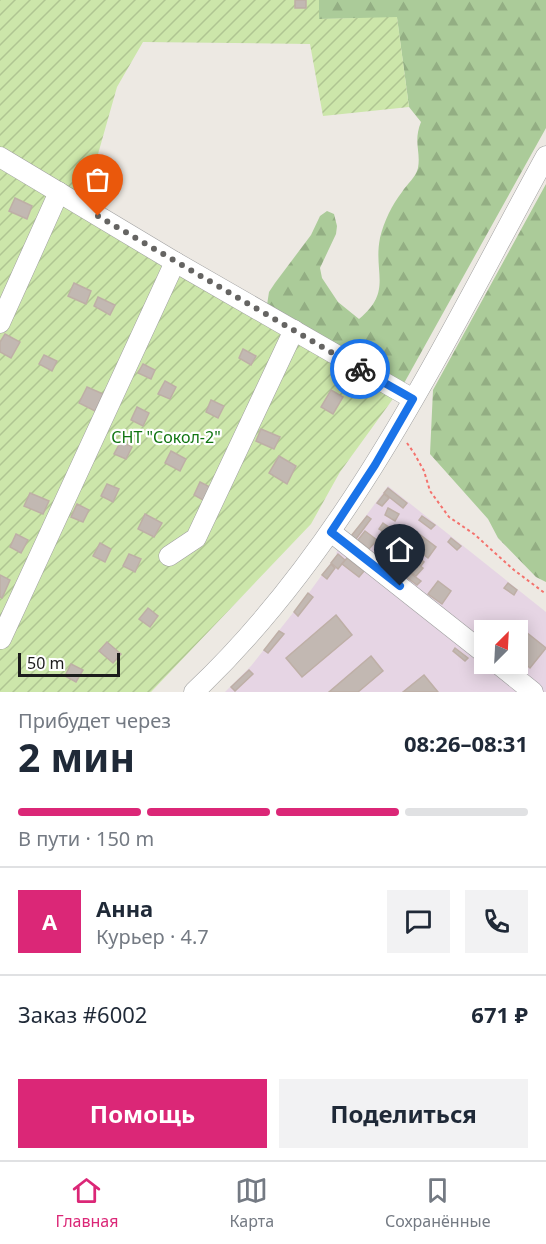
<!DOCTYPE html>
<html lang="ru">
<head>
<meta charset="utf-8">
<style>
	:root { --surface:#fff; --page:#f2f2f3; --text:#1f2937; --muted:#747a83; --line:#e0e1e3; --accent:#db2777 }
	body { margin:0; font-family:"Noto Sans",sans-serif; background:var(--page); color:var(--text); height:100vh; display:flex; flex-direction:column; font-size:22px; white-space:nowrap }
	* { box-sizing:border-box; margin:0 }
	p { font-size:20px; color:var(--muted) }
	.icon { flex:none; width:33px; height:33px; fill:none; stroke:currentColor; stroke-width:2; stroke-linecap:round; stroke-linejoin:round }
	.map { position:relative; height:692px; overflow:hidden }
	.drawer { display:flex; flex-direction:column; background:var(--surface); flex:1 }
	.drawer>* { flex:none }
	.needle { width:39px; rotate:24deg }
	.tools { position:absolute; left:474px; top:620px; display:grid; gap:12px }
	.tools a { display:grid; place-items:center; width:54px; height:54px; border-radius:0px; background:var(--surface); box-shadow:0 3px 15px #0003; font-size:30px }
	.scale { position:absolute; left:18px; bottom:15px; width:102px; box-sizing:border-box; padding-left:6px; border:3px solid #1c1c1c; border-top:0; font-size:16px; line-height:21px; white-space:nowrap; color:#1c1c1c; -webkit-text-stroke:4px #fff; paint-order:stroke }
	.pin { position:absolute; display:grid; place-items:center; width:51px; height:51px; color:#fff; margin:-62px -26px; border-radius:50% 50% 50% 0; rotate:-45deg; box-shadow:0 0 6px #0007 }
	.pin .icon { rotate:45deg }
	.courier { position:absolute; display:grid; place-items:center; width:60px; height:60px; margin:-30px; border:4px solid #1a73e8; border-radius:50%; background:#fff; color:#222; box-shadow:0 2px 8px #0007 }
	.headline em { font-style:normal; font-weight:700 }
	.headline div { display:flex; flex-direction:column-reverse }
	.headline { display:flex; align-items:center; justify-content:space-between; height:102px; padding:0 18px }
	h1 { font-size:39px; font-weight:700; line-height:45px }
	.bar { display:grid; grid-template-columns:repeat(4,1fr); gap:9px 6px; align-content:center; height:72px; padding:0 18px }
	.bar i { height:8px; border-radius:4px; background:var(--line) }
	.bar .selected { background:var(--accent) }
	.bar p { grid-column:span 4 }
	.line { display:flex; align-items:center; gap:15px; padding:0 18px; border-top:2px solid var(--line) }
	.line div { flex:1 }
	.round { display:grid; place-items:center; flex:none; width:63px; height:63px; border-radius:0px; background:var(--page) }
	.cta { display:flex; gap:12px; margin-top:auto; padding:12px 18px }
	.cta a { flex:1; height:69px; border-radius:0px; background:var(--accent); color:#fff; font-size:24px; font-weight:700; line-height:69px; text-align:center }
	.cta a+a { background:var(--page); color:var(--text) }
	.tabs { display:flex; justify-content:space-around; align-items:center; height:84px; border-top:2px solid var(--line); background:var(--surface); font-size:16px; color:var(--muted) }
	.tabs a { display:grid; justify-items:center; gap:3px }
	.tabs .selected { color:var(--accent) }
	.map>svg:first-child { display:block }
	.industrial { fill:#e6d5e4; fill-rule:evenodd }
	.forest { fill:url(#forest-firs) }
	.garden { fill:url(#garden-furrows) }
	.building { fill:#c2b8b2; stroke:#beafa6; stroke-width:1.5 }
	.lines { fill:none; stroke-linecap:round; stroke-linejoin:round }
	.minor-casing { stroke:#a0a0a0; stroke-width:21 }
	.path { stroke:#f4726d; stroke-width:2; stroke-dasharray:3 3; stroke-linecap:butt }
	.minor { stroke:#fff; stroke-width:20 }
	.done { stroke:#656462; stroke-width:6; stroke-dasharray:0 10.8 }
	.route { stroke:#1a73e8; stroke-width:8 }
	.labels { text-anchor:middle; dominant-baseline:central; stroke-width:4.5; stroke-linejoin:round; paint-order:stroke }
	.park-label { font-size:16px; fill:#107511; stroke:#fff }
</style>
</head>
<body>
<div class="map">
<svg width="546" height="692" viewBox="0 0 546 692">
	<defs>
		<pattern id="forest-firs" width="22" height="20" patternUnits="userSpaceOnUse" patternTransform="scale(1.5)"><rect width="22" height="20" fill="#abcb99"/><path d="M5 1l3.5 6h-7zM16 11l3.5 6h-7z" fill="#93ae83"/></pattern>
		<pattern id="garden-furrows" width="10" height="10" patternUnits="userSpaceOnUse" patternTransform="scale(1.5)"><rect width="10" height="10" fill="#cce6aa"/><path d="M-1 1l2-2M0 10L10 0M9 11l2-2" fill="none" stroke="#afc592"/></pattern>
	</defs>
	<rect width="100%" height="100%" fill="#ede9e3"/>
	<path class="industrial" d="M 388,486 L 546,612 L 546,692 L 225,692 L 251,666 L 311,590 L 337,554 L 336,553 L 341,546 L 343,547 ZM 484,630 L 518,630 L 518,663 L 484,663 Z"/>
	<g class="forest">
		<path d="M 319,0 L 546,0 L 546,128 L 403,385 L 267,305 L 269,292 L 275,283 L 311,235 L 320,216 L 327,211 L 334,214 L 337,226 L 336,234 L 320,268 L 322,278 L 338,302 L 359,319 C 393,291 373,273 380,238 C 384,221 392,205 402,192 C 407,184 416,177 418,168 C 421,151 413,142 421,122 L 409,107 L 397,18 L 318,19 Z"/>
		<polygon points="546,184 546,582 536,577 498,538 488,519 430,454 433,390"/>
	</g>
	<polygon class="garden" points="0,0 319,0 319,19 397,17 409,107 323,116 310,44 143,42 117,87 85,200 403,385 340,472 311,524 151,692 0,692"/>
	<g class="building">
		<rect x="295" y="0" width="11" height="8"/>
		<polygon points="15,198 32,206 27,219 9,211"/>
		<polygon points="74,283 91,291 86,304 68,296"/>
		<polygon points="98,297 115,305 110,315 94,306"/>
		<polygon points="5,334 20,342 11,358 0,352 0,342"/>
		<polygon points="243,349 256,356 251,365 239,358"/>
		<polygon points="44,355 57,361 52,371 39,364"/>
		<polygon points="143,364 155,370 151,379 138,373"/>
		<polygon points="165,381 176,387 170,399 158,394"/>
		<polygon points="87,387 103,394 95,411 79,403"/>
		<polygon points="331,390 343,397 333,414 321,407"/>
		<polygon points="211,400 224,406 218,418 206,412"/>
		<polygon points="137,407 149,413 143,426 131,420"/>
		<polygon points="261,429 280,437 274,449 256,441"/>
		<polygon points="121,441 132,447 126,459 114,454"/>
		<polygon points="171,451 186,459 180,471 165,463"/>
		<polygon points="279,456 296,466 287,484 269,473"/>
		<polygon points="200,482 210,487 203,500 194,495"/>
		<polygon points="107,484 119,489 113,502 101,496"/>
		<polygon points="388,488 407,503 403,508 384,493"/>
		<polygon points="30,493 49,501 43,514 24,506"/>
		<polygon points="384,494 389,498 382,506 377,503"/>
		<polygon points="77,504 89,510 83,522 71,517"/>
		<polygon points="388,508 399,514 395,521 385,515"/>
		<polygon points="145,514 162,523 154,537 138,529"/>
		<polygon points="367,516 371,519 356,539 351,536"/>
		<polygon points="422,516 435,525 431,529 419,520"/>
		<polygon points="383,523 390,528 386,533 379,529"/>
		<polygon points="410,527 436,547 428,558 402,538"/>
		<polygon points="365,531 377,540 369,549 358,540"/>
		<polygon points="16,534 28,540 21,553 10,547"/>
		<polygon points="451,538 461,546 457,550 448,542"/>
		<polygon points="400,542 411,550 408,554 397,546"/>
		<polygon points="100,543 111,549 105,562 93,556"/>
		<polygon points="397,546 409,554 401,565 389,556"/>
		<polygon points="413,553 424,562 421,566 410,558"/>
		<polygon points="129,554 141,559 135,572 123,566"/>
		<polygon points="338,554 345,560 338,569 331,563"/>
		<polygon points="387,556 421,581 417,585 384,560"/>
		<polygon points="408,557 423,568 416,576 402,566"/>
		<polygon points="347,558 364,571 359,577 342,564"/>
		<polygon points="331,564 335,568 327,579 322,575"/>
		<polygon points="0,575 10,580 2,598 0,597"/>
		<polygon points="438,581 451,591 442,604 428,594"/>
		<polygon points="508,583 517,590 514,595 504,588"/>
		<polygon points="308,593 313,597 298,616 294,612"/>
		<polygon points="148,608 158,616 150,627 139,619"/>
		<polygon points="336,615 352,635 302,677 286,658"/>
		<polygon points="516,624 546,648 530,668 518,658 518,630 511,630"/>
		<polygon points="279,631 284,634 268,653 264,650"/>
		<polygon points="107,642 121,654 113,663 99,651"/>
		<polygon points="455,648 468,658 465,661 453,651"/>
		<polygon points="371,656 383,671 358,692 329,692"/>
		<polygon points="71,664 83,670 76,682 65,676"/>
		<polygon points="249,670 253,674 235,691 231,687"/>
		<polygon points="424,675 438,692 403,692"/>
	</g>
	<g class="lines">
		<defs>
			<g id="minor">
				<polyline points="0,157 175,262 413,399"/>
				<polyline points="0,323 59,192"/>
				<polyline points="331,532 484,653"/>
				<polyline points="169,556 196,538 294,330"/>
				<polyline points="1,639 175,262"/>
				<polyline points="497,663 533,692"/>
				<path d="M 194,692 C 350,545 444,342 546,156"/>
			</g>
		</defs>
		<use href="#minor" class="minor-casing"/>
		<polyline class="path" points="407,443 414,453 424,471 430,491 449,517 474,534 514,570 546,594"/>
		<use href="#minor" class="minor"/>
	</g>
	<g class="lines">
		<polyline class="done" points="98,216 360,369"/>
		<polyline class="route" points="360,369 413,399 375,465 331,532 400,586"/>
	</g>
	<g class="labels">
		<g class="park-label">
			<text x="166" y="437">СНТ "Сокол-2"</text>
		</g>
	</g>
</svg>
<div class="tools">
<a><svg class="needle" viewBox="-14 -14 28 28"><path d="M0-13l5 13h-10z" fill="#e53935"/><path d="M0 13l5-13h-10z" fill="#747a83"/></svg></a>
</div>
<div class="scale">50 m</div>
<div class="pin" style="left:98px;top:216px;background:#ea580c"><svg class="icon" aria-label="bag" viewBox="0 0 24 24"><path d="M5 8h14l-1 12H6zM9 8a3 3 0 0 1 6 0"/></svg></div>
<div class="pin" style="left:400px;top:586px;background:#1f2937"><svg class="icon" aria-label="home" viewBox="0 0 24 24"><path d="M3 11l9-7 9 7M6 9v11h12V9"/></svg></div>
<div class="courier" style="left:360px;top:369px"><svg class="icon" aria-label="bike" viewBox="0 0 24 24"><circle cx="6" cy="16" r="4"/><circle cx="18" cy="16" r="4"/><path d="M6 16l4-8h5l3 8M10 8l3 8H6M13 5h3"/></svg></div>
</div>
<section class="drawer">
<div class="headline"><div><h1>2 мин</h1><p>Прибудет через</p></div><em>08:26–08:31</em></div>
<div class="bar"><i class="selected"></i><i class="selected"></i><i class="selected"></i><i></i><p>В пути · 150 m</p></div>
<div class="line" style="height:108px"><b class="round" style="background:var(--accent);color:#fff">А</b><div><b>Анна</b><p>Курьер · 4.7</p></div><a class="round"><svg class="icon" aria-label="chat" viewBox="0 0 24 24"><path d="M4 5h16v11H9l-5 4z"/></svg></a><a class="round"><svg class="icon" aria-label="phone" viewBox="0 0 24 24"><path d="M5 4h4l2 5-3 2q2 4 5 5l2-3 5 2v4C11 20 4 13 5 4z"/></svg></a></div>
<div class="line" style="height:78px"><div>Заказ #6002</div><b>671 ₽</b></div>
<div class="cta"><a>Помощь</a><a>Поделиться</a></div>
</section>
<nav class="tabs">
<a class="selected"><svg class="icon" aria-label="home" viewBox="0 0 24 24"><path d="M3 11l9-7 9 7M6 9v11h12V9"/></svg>Главная</a>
<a><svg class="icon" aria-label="map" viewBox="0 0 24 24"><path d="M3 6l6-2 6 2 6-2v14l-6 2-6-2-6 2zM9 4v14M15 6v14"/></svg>Карта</a>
<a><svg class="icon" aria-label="saved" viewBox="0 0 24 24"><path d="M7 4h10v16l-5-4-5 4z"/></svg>Сохранённые</a>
</nav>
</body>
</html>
